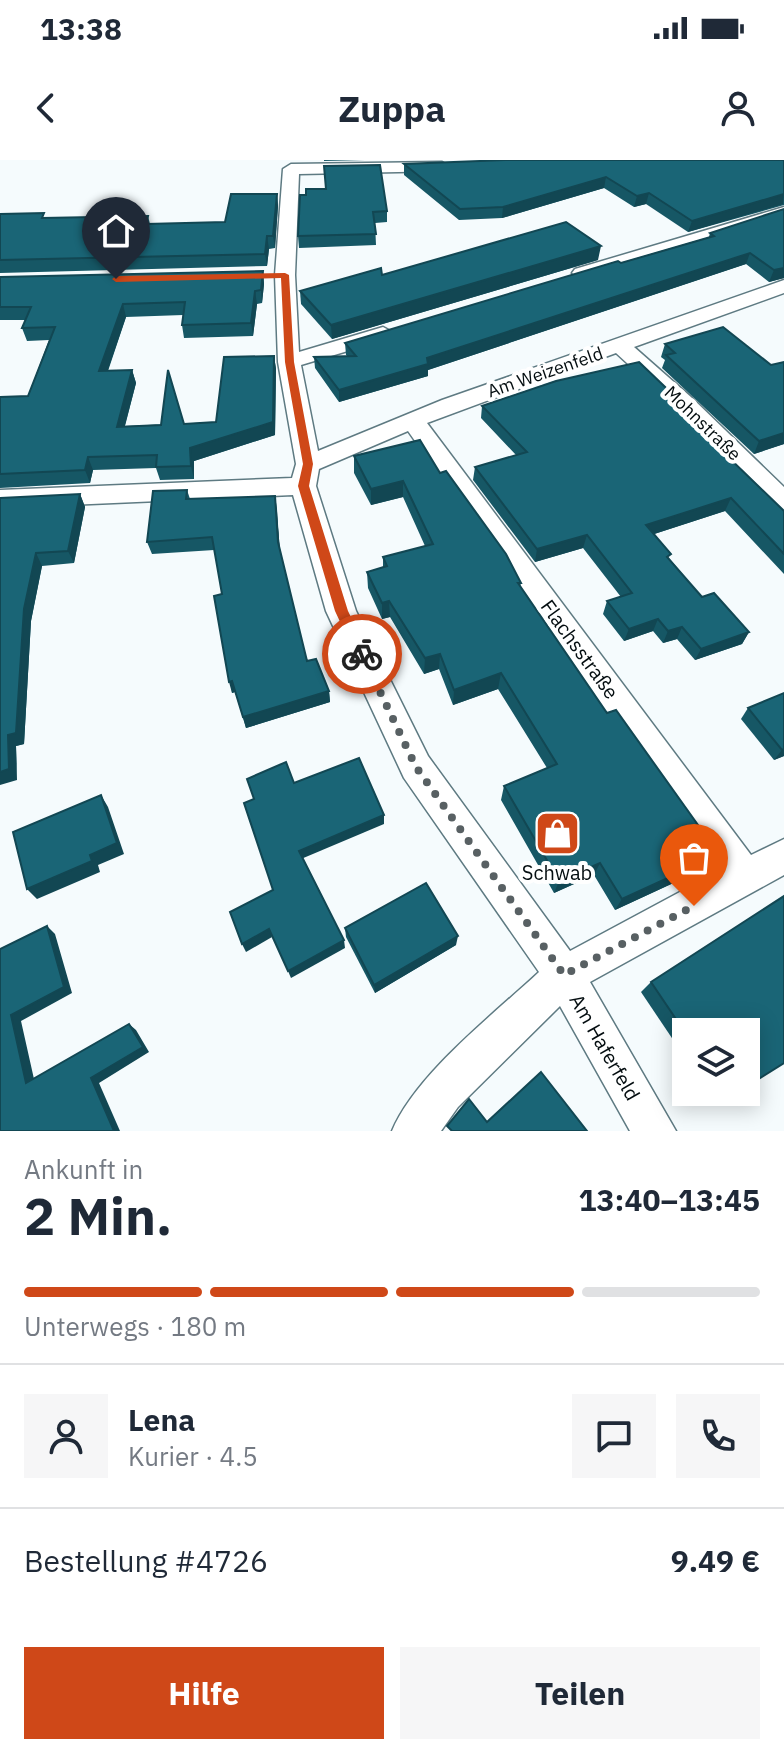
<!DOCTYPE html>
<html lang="de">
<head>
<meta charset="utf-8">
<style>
	:root { --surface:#fff; --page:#f6f6f7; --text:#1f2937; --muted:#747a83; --line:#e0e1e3; --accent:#cf4818 }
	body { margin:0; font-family:"IBM Plex Sans",sans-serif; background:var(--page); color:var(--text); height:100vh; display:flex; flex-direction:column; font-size:30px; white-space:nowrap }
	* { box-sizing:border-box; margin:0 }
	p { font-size:26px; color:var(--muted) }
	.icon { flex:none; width:44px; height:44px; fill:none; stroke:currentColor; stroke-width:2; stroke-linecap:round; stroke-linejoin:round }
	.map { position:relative; height:971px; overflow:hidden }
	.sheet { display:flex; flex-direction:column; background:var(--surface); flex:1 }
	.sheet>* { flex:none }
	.buttons { position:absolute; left:672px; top:858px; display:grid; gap:16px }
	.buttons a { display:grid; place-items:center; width:88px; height:88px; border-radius:0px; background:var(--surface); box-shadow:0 4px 20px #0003; font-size:40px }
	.pin { position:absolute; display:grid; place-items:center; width:68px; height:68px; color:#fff; margin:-82px -34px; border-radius:50% 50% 50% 0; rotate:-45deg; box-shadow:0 0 8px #0007 }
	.pin .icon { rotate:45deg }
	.courier { position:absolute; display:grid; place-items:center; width:80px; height:80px; margin:-40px; border:6px solid #cf4818; border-radius:50%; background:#fff; color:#222; box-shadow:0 2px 10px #0007 }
	.headline em { font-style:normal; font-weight:700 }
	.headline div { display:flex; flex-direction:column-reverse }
	.headline { display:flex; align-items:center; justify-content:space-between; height:136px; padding:0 24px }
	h1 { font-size:52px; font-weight:700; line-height:60px }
	.bar { display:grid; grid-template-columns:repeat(4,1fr); gap:12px 8px; align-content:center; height:96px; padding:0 24px }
	.bar i { height:10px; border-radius:6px; background:var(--line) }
	.bar .selected { background:var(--accent) }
	.bar p { grid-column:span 4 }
	.line { display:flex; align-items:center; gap:20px; padding:0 24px; border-top:2px solid var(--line) }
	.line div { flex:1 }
	.round { display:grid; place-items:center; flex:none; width:84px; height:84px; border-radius:0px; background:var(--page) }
	.button { display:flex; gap:16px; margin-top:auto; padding:16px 24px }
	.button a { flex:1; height:92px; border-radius:0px; background:var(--accent); color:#fff; font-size:32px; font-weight:700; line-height:92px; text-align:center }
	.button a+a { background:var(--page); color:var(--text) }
	.status { display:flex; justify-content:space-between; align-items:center; height:56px; padding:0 40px; background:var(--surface); direction:ltr }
	.status svg { height:22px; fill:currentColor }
	header { display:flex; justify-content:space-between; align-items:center; height:104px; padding:0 24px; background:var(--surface); font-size:36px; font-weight:700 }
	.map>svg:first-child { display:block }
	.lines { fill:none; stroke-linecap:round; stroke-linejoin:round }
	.minor-casing { stroke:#5e7a82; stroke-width:3 }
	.minor { fill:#fff; fill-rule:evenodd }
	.wall { fill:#165765 }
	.shaded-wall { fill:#124753 }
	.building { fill:#1a6576; stroke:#124753; stroke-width:2 }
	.route { fill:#cf4818 }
	.done { stroke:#586063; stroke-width:8; stroke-dasharray:0 14.4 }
	.labels { text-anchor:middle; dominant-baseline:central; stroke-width:8; stroke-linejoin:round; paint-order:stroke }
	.far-street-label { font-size:18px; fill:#040d10; stroke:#fff }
	.street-label { font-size:20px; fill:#040d10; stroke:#fff }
	.poi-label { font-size:20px; fill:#040d10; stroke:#fff }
</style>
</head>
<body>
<div class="status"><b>13:38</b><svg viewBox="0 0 49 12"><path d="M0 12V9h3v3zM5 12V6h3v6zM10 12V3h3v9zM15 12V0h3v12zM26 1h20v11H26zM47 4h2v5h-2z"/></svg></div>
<header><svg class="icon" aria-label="back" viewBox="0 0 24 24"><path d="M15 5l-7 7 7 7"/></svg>Zuppa<svg class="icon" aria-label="person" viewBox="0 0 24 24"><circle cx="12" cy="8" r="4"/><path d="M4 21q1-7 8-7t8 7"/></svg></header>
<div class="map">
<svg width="784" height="971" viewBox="0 0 784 971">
	<rect width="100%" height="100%" fill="#f5fbfd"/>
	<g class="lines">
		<defs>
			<g id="minor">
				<path d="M 442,2 L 450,7 L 448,11 L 299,14 L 295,115 L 299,192 L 383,167 L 394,173 L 391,178 L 301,205 L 318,291 L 442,240 L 784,120 L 784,133 L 634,187 L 692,238 L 784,327 L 784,351 L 775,348 L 676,248 L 616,193 L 427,263 L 751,695 L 784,679 L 784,715 L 590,822 L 676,971 L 630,971 L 560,846 L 458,947 L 441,971 L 392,971 C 416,914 493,855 539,812 L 404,618 L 326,451 L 293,335 L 0,348 L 0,330 L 292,318 L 296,304 L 278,202 L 275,115 L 283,9 L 291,4 ZM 408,271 L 719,711 L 570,791 L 428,596 L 356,451 L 316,326 L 319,309 Z"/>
				<polygon points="784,47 784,58 589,117 582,119 572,113 575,109"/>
			</g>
		</defs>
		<use href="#minor" class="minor-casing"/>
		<use href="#minor" class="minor"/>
	</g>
	<g class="wall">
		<polygon points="324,0 365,0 324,1"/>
		<polygon points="784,0 784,45 688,72 646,44 634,47 604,28 502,58 459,60 404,15 404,4"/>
		<polygon points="277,34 278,46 275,88 269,89 267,106 0,113 0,54 46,58 148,56 150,64 225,62"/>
		<polygon points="306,35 387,51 387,62 375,63 376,85 299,88 298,76"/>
		<polygon points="784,49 784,118 769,122 746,104 428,210 428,216 339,242 315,208 314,197 347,196 346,195 345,183 709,77 710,73"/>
		<polygon points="598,100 332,179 301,144 300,131 382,115"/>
		<polygon points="263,111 264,124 262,143 257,144 253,176 184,178 182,165 183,155 126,157 108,211 132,210 136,223 125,266 216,262 274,196 276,209 275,275 194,301 194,319 160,320 156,308 93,310 90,323 0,328 0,237 28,236 49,180 27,181 22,168 25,160 0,160 0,117"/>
		<polygon points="665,184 771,205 784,202 784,284 754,294 662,208 665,200 661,197"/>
		<polygon points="482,246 728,297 784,351 784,414 725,351 654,374 669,398 702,437 749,472 742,484 695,500 677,479 663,483 653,471 624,481 603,454 607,441 621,437 583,388 535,402 473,320 475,307 516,295 481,258"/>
		<polygon points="354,296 440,313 521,423 520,427 695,713 615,750 594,715 554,733 501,640 504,626 547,608 498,529 453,545 439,509 424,514 390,457 382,459 368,428 367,412 383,407 383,397 425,386 403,337 371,345 354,313"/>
		<polygon points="187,330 190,339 275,336 280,389 307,501 329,531 330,542 246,568 235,532 232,533 222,434 214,390 152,394 147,382"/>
		<polygon points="80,334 85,347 74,403 42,406 31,461 24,584 16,586 17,620 0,338"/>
		<polygon points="784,533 784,596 774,600 741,559 748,548"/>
		<polygon points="345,768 456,785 375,833 346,777"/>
		<polygon points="651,822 686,872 686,899 641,832"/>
		<polygon points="708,932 738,932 716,944"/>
	</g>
	<g class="shaded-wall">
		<polygon points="606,17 604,28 502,58 503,47"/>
		<polygon points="649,33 646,44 634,47 637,36"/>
		<polygon points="277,34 278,46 275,88 273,76"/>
		<polygon points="784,34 783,44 688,72 692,61"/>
		<polygon points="267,76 269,89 267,106 265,94"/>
		<polygon points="601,86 598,100 332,179 331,165"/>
		<polygon points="750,93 746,104 428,210 428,216 339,242 339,230 427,198"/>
		<polygon points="784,108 784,118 769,122 774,110"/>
		<polygon points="263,111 264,124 262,143 261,130"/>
		<polygon points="255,131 257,144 253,176 251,163"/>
		<polygon points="123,144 126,157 103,224 99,211"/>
		<polygon points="274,196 276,209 275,275 194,301 194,319 191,306 190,288 273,262"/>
		<polygon points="132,210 136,223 121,280 117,267"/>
		<polygon points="784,273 784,284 754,294 759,281"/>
		<polygon points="88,297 93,310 90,323 85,310"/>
		<polygon points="403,321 403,337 371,345 371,329"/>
		<polygon points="80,334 85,347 74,403 68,391"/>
		<polygon points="275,336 277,349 280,394 278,382"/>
		<polygon points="731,338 725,351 642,378 646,365"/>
		<polygon points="587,375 583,388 535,402 537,389"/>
		<polygon points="36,393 42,406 31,461 24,584 16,586 17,620 0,625 0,612 8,575 24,449"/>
		<polygon points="389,441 390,457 382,459 382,443"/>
		<polygon points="658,459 653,471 624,481 629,469"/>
		<polygon points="682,467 677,479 663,483 668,471"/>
		<polygon points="749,472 742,484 695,500 701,489"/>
		<polygon points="440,494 439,509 424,514 425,498"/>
		<polygon points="501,513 498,529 453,545 454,530"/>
		<polygon points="232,521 235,532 232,533 229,522"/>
		<polygon points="329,531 330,542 246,568 243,557"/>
		<polygon points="784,589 784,596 774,600 782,590"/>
		<polygon points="101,635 108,647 124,694 98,705 100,712 37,739 27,729 90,695"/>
		<polygon points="384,655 384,664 301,699 299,691"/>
		<polygon points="705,701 695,713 615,750 622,739"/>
		<polygon points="600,703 594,715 554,733 559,721"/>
		<polygon points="47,766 55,774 72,833 21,861 36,928 26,923 11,855"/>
		<polygon points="269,769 272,777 246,792 242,784"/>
		<polygon points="458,776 456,785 375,833 374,825"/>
		<polygon points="344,780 345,788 291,818 288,811"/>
		<polygon points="129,864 136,870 149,892 99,923 120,971 114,971 91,918"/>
	</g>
	<g class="building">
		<polygon points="505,0 784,0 784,34 692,61 649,33 637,36 606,17 503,47 460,49 404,4"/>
		<polygon points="380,5 387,51 373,52 376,74 298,76 300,35 306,35 306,29 326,29 324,6"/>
		<polygon points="231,34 277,34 273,76 267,76 265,94 0,100 0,54 44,53 42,58 148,56 146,64 225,62"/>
		<polygon points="784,49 784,108 774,110 750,93 427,198 428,204 339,230 314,197 356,196 345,183 618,101 621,103 714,76 710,73"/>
		<polygon points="566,62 601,86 331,165 300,131 381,108 382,115"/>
		<polygon points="263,111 261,130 255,131 251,163 182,165 185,142 123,144 99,211 132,210 117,267 161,265 168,210 184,264 216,262 224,197 274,196 273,262 190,288 191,306 156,307 157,295 88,297 85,310 0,314 0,237 28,236 55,167 22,168 31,147 0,147 0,117"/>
		<polygon points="723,167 771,205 784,202 784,273 759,281 666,195 675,193 665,184"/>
		<polygon points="639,202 731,290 723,292 784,351 784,394 731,338 646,365 671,394 667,397 702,437 714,433 749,472 701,489 682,467 668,471 658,459 629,469 607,441 632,433 587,375 537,389 475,307 527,292 482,246 556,221"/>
		<polygon points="420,280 440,313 446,311 506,394 521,423 518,423 607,553 616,550 708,679 705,701 622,739 600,703 559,721 504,626 557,604 501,513 454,530 440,494 425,498 389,441 382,443 367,412 387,406 383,397 433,384 403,321 371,329 354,296"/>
		<polygon points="187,330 186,339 275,336 278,382 307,501 316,499 329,531 243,557 232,521 229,522 214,436 222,434 212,377 147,382 153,331"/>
		<polygon points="80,334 68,391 36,393 24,449 16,573 8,575 9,609 0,612 0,338"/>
		<polygon points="784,533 784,589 782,590 748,548"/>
		<polygon points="359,598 384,655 299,691 344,780 288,811 269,769 242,784 230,752 273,730 244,643 254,639 247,619 286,602 294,623"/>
		<polygon points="101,635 117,683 90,695 92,701 27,729 13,672"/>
		<polygon points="426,723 458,776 374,825 345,768"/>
		<polygon points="784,736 784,903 746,927 746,872 686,872 686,874 651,822"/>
		<polygon points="47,766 64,827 11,855 26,923 129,864 143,887 91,918 114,971 0,971 0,789"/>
		<polygon points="541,912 587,971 452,971 447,966 469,939 487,962"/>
		<polygon points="726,932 738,932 729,937"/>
	</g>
	<polygon class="route" points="285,113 289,115 294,202 313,304 309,326 348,451 369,494 362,499 357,498 335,451 298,326 303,304 285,202 281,118 116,122 112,119 116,116"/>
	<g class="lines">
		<polyline class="done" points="362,494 416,607 564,815 694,746"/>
	</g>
	<defs>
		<symbol id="shop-square" viewBox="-11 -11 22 22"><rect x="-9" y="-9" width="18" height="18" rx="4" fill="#cf4818" stroke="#fff"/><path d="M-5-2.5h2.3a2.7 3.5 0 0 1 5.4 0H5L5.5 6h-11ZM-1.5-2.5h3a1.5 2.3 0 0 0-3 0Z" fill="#fff"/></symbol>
	</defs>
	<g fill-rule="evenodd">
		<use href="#shop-square" x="532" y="648" width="51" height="51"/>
	</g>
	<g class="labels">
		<g class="far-street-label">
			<text transform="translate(545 212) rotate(-19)">Am Weizenfeld</text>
			<text transform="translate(703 263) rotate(44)">Mohnstraße</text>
		</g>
		<g class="street-label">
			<text transform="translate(580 489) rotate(54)">Flachsstraße</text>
			<text transform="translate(605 887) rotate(60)">Am Haferfeld</text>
		</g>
		<g class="poi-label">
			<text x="557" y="712">Schwab</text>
		</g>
	</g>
</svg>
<div class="buttons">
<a><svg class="icon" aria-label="layers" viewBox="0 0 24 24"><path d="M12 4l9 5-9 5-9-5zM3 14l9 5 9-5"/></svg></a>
</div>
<div class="pin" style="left:694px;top:746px;background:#ea580c"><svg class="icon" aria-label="bag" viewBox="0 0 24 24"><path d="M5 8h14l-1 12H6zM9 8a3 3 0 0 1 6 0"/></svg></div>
<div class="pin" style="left:116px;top:119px;background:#1f2937"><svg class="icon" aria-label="home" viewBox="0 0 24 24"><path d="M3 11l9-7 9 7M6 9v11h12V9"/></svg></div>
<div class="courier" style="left:362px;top:494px"><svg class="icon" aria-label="bike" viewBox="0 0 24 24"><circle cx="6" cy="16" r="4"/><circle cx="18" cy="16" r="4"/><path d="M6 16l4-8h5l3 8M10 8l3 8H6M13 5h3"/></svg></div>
</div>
<section class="sheet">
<div class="headline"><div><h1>2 Min.</h1><p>Ankunft in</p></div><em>13:40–13:45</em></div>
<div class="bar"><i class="selected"></i><i class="selected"></i><i class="selected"></i><i></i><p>Unterwegs · 180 m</p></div>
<div class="line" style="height:144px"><a class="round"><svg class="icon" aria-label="person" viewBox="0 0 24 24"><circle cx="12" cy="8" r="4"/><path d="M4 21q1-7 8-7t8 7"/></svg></a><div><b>Lena</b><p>Kurier · 4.5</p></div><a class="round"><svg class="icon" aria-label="chat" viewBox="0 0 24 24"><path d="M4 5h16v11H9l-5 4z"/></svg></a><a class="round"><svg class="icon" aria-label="phone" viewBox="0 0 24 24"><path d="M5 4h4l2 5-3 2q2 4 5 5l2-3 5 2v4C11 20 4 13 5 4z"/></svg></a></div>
<div class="line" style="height:104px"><div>Bestellung #4726</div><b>9.49 €</b></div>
<div class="button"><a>Hilfe</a><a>Teilen</a></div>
</section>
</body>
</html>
